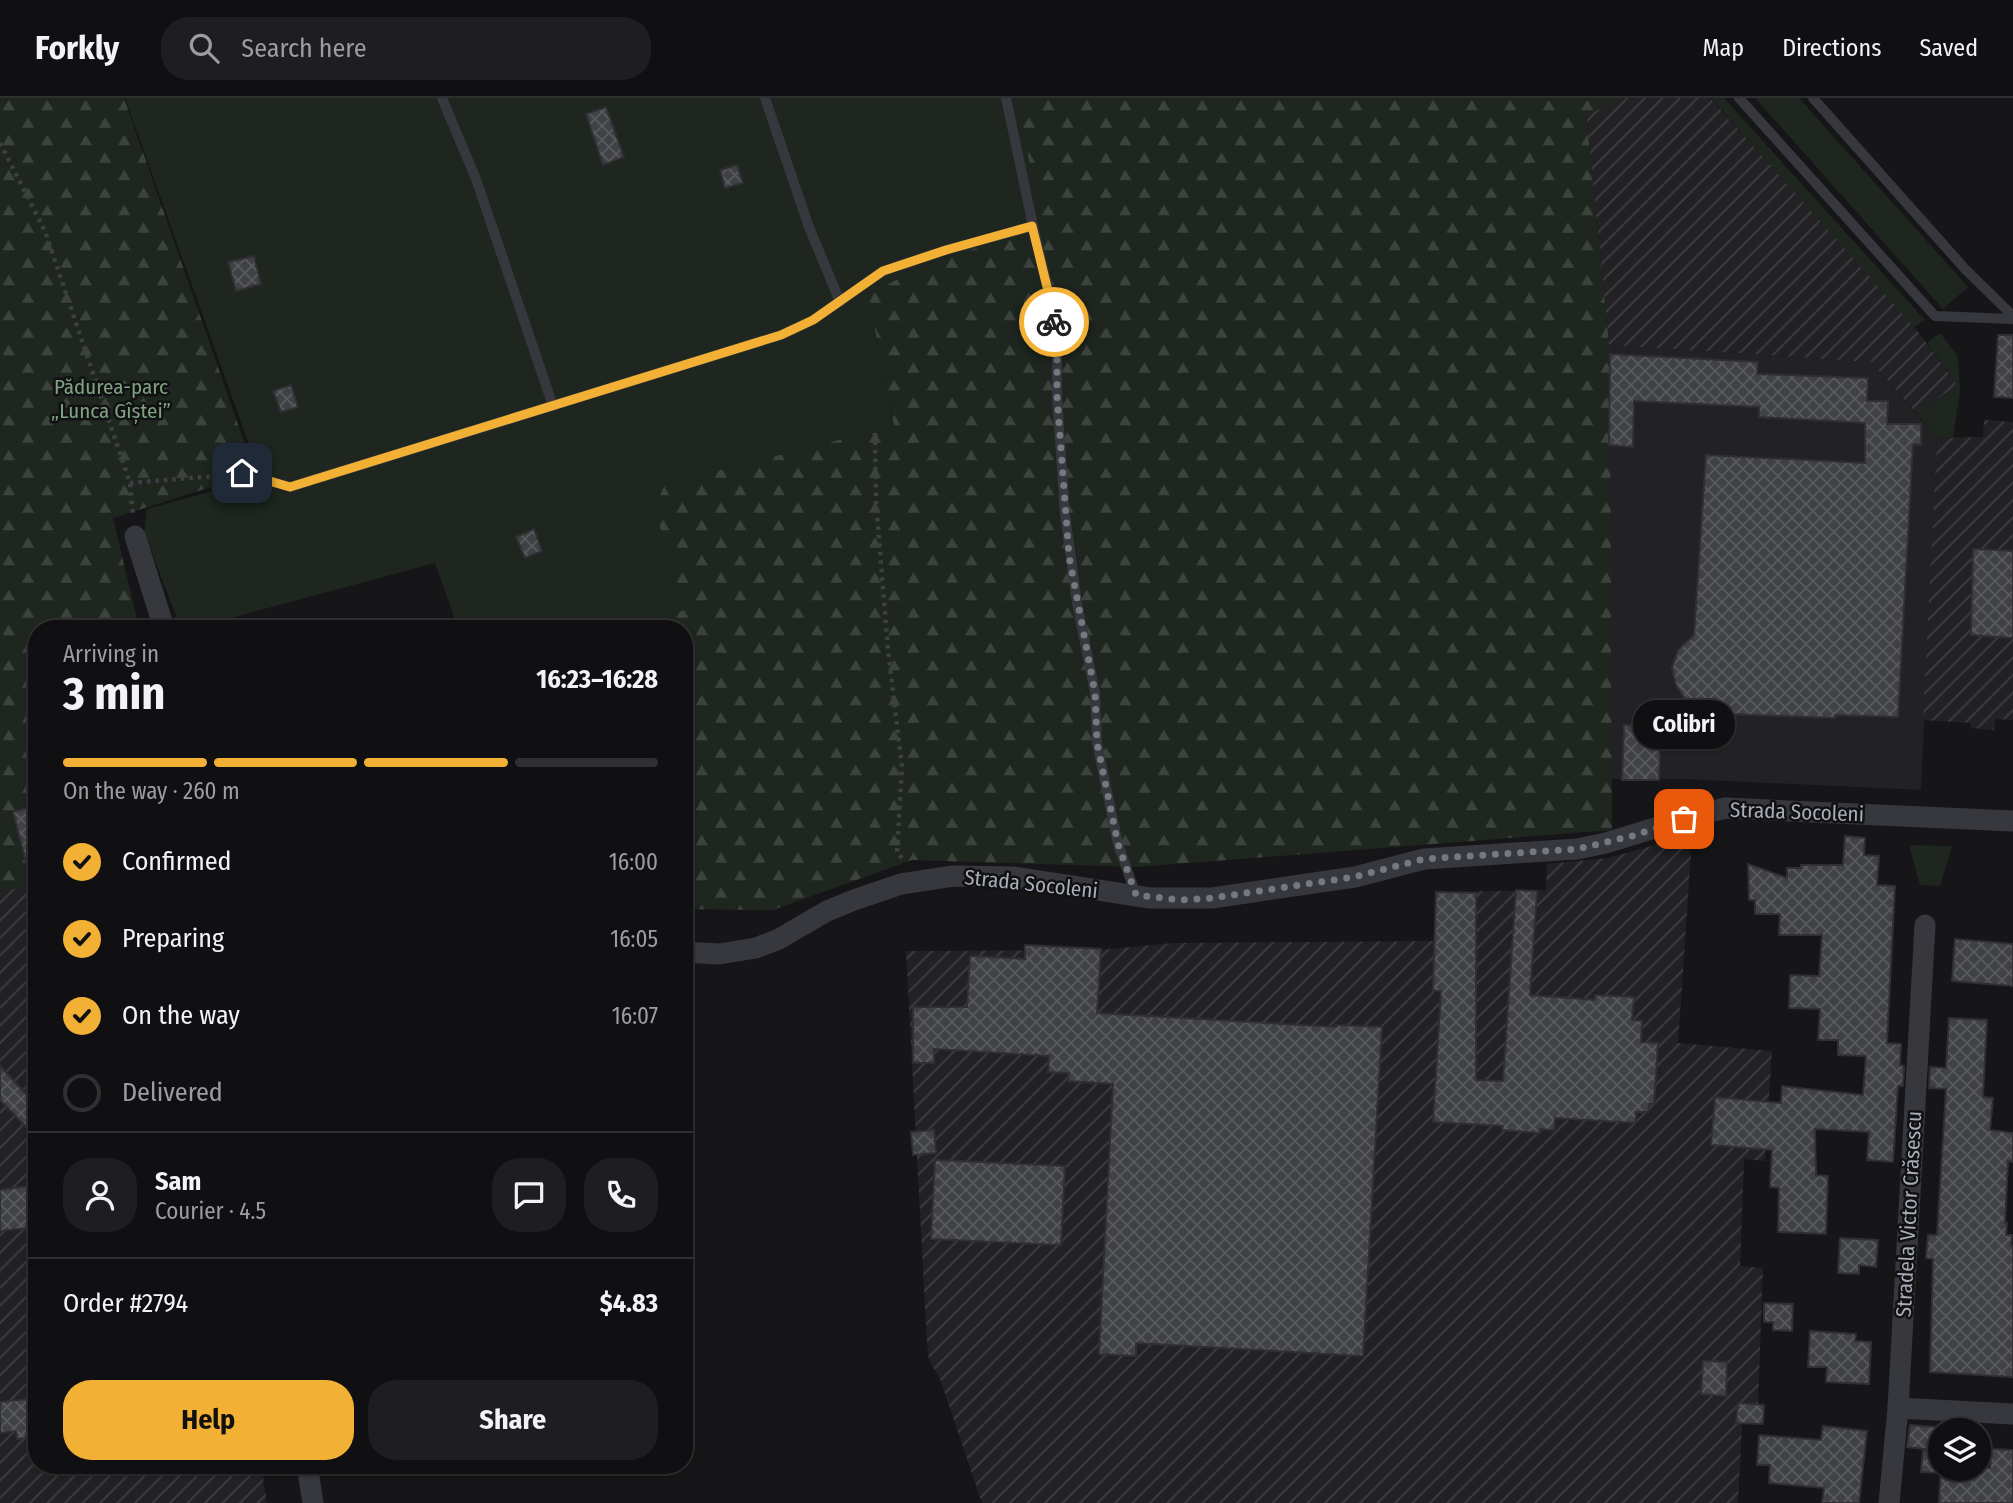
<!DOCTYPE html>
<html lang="en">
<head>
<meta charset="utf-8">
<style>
	:root { --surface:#101012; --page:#1e1e20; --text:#f1f3f6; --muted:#9c9d9f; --line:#303032; --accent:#f2b134 }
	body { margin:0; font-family:"Fira Sans Condensed",sans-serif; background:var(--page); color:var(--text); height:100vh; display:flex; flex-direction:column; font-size:26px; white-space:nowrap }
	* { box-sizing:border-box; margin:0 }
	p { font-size:23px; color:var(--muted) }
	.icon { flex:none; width:38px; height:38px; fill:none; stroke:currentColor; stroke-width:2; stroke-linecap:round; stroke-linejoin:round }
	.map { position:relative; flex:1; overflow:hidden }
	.panel { position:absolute; left:28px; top:522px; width:665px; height:854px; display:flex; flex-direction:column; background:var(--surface); border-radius:28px; box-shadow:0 2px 5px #0004,0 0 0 2px var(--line) }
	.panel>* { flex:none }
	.controls { position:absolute; left:1928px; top:1320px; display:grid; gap:14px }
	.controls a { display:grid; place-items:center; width:63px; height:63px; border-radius:50%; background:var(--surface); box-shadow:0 2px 5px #0004,0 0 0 2px var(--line); font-size:35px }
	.pin { position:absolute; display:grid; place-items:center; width:60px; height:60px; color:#fff; margin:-30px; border-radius:14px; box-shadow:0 4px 10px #0006 }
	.courier { position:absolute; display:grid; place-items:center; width:70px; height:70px; margin:-35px; border:5px solid #f2b134; border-radius:50%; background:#fff; color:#222; box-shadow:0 2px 9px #0007 }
	.bubble { position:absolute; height:49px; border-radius:24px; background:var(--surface); box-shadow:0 2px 5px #0004,0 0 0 2px var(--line); font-size:23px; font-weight:700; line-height:49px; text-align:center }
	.head em { font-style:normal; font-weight:700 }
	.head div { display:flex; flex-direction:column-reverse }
	.head { display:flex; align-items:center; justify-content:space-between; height:119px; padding:0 35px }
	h1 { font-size:46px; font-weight:700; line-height:52px }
	.bar { display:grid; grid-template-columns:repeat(4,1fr); gap:10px 7px; align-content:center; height:84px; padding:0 35px }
	.bar i { height:9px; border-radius:5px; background:var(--line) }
	.bar .selected { background:var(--accent) }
	.bar p { grid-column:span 4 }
	.line { display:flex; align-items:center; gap:18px; padding:0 35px; border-top:2px solid var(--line) }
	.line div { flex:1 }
	.round { display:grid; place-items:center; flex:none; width:74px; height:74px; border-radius:28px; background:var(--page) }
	ol { padding:0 35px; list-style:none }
	li { display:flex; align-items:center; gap:21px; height:77px }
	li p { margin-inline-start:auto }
	li .icon { padding:7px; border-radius:50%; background:var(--accent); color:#111; stroke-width:4 }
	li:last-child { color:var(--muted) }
	li i { width:38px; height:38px; border:4px solid var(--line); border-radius:50% }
	.cta { display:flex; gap:14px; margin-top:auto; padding:14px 35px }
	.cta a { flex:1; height:80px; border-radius:28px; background:var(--accent); color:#111; font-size:28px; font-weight:700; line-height:80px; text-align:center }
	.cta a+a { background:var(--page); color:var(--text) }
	header { display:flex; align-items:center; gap:42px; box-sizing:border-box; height:98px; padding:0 35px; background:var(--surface); border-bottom:2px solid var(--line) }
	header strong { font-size:33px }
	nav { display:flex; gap:38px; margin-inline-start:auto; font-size:24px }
	.search { width:490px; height:63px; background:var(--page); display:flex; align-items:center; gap:18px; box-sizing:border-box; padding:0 24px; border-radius:28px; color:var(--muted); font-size:26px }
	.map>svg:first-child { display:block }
	.built { fill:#222225 }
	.industrial { fill:url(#industrial-furrows) }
	.green { fill:#1e261f }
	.forest { fill:url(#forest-firs) }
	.building { fill:url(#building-cross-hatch); stroke:#303034; stroke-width:2 }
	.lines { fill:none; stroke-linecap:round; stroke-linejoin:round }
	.path { stroke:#3d3f44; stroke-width:4.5; stroke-dasharray:3.5 5; stroke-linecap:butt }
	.service { stroke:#37383d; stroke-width:10 }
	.minor { stroke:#37383d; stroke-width:21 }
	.done { stroke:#757880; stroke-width:7; stroke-dasharray:0 12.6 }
	.route { stroke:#f2b134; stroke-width:9 }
	.labels { text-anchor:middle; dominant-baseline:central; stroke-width:5; stroke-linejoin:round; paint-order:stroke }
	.park-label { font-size:21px; fill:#7fa381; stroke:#111113 }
	.street-label { font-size:21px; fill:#a8adb8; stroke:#111113 }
</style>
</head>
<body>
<header>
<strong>Forkly</strong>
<div class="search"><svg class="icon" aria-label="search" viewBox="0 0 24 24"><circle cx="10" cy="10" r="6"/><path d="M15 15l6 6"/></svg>Search here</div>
<nav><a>Map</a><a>Directions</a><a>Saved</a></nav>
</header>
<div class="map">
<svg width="2013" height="1405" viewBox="0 0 2013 1405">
	<defs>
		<pattern id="industrial-furrows" width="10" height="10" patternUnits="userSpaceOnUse" patternTransform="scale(1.75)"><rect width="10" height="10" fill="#222225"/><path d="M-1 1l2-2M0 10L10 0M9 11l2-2" fill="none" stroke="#3f3f43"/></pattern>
		<pattern id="forest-firs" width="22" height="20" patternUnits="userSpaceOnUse" patternTransform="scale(1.75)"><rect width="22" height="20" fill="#1e261f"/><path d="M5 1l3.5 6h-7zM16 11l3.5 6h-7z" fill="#3c433d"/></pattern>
		<pattern id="building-cross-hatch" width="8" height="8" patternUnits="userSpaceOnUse" patternTransform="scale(1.75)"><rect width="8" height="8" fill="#404145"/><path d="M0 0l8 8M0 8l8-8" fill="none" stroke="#595a5e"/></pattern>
	</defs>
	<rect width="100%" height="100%" fill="#161618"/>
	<polygon class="built" points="1609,247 1871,264 1937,340 1921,692 1685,681 1611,681"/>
	<g class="industrial">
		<polygon points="1625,0 1710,0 1905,216 1957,287 1917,316 1871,264 1609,247 1586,16"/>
		<polygon points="1984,322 2013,324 2013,622 1995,621 1994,632 1971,630 1971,625 1923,622 1937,340 1983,339"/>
		<polygon points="1677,741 1686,744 1691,755 1678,945 1772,953 1765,1063 1744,1061 1740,1168 1763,1170 1758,1307 1743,1307 1738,1405 982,1405 940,1281 929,1262 927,1245 906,853 1100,852 1173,845 1437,843 1440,794 1546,792 1547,766 1608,760"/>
		<polygon points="37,787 37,1367 261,1367 267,1405 0,1405 0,793"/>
	</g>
	<g class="green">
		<polygon points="125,0 1016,0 1044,130 934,163 868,196 894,329 665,386 654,410 685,512 615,530 458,530 435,465 194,530 181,530 144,435 147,411 261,380"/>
		<polygon points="1711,0 1724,0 1925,222 1914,229"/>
		<polygon points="1755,0 1799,0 1968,189 1943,211"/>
		<polygon points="1940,235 1958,259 1960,293 1953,339 1937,340 1917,316 1957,287 1927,245"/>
		<polygon points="1909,747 1952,748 1940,788 1920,787"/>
	</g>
	<g class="forest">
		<polygon points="0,0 124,0 255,375 113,420 139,530 37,530 37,787 0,793"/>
		<polygon points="1016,0 1625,0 1586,17 1610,256 1612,732 1137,769 912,762 773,812 684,811 684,530 615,530 685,512 654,410 665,386 894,328 868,196 934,163 1043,130"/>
	</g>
	<g class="building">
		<polygon points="606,9 624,59 603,67 586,16"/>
		<polygon points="737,67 743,85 725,90 720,72"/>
		<polygon points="254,158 261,186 236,193 228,164"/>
		<polygon points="1998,237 2013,237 2013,300 1994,299"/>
		<polygon points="1610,256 1758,264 1757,276 1868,280 1867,303 1888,303 1887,326 1921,326 1921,347 1913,346 1898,619 1835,617 1835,620 1730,616 1730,609 1700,608 1685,601 1676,587 1672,570 1678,552 1694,537 1706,357 1865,365 1865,325 1759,319 1759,309 1634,303 1633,349 1609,347"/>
		<polygon points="291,287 298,309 281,314 273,293"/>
		<polygon points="534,431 542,453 525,460 516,439"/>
		<polygon points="1973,451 2013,453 2013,540 1971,537"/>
		<polygon points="1624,627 1661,628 1659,682 1622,682"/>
		<polygon points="37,708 37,778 30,779 13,714"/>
		<polygon points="1845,738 1865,740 1864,757 1879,758 1877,787 1895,788 1887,945 1901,946 1900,967 1904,968 1903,988 1898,988 1893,1064 1867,1062 1869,1034 1815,1031 1816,1077 1828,1078 1826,1136 1778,1134 1779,1090 1770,1089 1772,1052 1711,1047 1715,999 1781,1005 1782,988 1863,997 1866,958 1838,957 1838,942 1818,942 1820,911 1789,910 1790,877 1819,878 1822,837 1779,837 1780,816 1755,816 1755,802 1749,802 1748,766 1787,780 1787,770 1801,770 1801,767 1843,767"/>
		<polygon points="1516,792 1537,793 1530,897 1595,902 1595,897 1634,899 1632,922 1642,923 1641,944 1658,945 1654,1006 1649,1006 1648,1014 1636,1014 1636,1025 1555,1020 1554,1032 1540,1031 1540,1035 1502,1032 1503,1028 1433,1024 1441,893 1433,893 1436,794 1476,795 1476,982 1503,983"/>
		<polygon points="1955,841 2013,846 2013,888 1952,883"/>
		<polygon points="1025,847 1101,851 1097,915 1336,929 1336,927 1382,929 1363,1258 1136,1245 1136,1258 1099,1256 1113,986 1068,983 1069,975 1048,974 1049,958 934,951 934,965 913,965 913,909 967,909 970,858 1025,861"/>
		<polygon points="1949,920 1987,922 1983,999 1993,1000 1990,1032 2013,1035 2013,1064 2008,1063 2005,1125 2007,1125 2006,1137 2012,1137 2011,1148 2013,1148 2013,1279 1930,1274 1933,1161 1926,1160 1928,1137 1937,1137 1946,991 1929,990 1930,969 1946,970"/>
		<polygon points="0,968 37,1008 37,1040 0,1002"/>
		<polygon points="934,1032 936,1055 913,1057 911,1034"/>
		<polygon points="935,1062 1065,1068 1061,1147 931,1141"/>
		<polygon points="37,1087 37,1129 0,1133 0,1092"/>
		<polygon points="1840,1140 1878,1142 1876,1169 1859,1167 1859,1176 1838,1175"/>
		<polygon points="1764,1205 1793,1206 1792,1233 1773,1232 1773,1224 1764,1224"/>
		<polygon points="1810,1233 1856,1236 1855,1243 1871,1244 1869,1286 1826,1284 1827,1269 1808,1269"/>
		<polygon points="1703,1263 1727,1264 1726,1298 1701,1296"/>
		<polygon points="37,1300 37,1339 17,1341 16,1333 0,1335 0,1304"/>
		<polygon points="1738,1305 1764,1307 1763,1326 1736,1325"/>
		<polygon points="1910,1327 1935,1329 1933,1352 1907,1349"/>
		<polygon points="1823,1328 1867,1333 1859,1405 1822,1405 1824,1390 1769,1385 1770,1367 1757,1367 1759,1337 1821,1342"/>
		<polygon points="1991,1351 2013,1352 2013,1405 1939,1405 1941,1370 1990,1370"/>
		<polygon points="1923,1353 1941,1354 1941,1375 1921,1374"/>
	</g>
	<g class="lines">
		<g class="path">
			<polyline points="0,45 45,133 130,385 133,418"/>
			<polyline points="875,335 876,403 888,552 902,669 897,755 905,763"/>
			<polyline points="130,385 227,377"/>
		</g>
		<g class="service">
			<polyline points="442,0 476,81 553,308"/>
			<polyline points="765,0 809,129 840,204"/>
			<polyline points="1006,0 1033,128 1052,209 1057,252 1057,298 1065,416 1077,505 1095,595 1097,645 1118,746 1136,797"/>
			<polyline points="1739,0 1935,218 2013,221"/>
			<polyline points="1813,0 1966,172 2013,218"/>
			<polyline points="242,375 290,389 781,237 813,222 883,173 946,152 1033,128"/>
		</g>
		<g class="minor">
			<polyline points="135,438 164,530"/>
			<polyline points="684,854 719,856 756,850 779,841 827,813 854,802 901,786 953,778 1013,779 1150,800 1212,800 1355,779 1424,761 1577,751 1606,745 1684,721 1725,710 2013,723"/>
			<polyline points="1898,1310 2013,1316"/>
			<polyline points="307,1367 313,1405"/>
			<polyline points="1889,1405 1898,1310 1925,827"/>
		</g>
	</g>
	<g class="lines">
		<polyline class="done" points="1054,224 1057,252 1057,298 1069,458 1095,595 1097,645 1118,746 1136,797 1181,802 1212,800 1354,779 1424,761 1577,751 1632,738 1684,721"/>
		<polyline class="route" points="242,375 290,389 781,237 813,222 883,173 946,152 1032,128 1052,209 1054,224"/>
	</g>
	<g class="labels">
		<g class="park-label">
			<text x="111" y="289">Pădurea-parc<tspan x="111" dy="24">„Lunca Gîștei”</tspan></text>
		</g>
		<g class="street-label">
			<text transform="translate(1797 714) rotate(2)">Strada Socoleni</text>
			<text transform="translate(1031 786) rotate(6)">Strada Socoleni</text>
			<text transform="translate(1909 1116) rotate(-87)">Stradela Victor Crăsescu</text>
		</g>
	</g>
</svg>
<div class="controls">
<a><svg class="icon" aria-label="layers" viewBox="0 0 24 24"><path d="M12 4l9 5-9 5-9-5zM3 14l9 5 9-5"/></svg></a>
</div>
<div class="pin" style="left:1684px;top:721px;background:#ea580c"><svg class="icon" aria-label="bag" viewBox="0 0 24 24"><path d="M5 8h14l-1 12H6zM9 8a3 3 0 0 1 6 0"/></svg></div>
<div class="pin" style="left:242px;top:375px;background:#1f2937"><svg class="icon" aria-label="home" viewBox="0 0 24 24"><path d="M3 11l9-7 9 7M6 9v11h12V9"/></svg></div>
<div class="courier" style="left:1054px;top:224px"><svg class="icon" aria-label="bike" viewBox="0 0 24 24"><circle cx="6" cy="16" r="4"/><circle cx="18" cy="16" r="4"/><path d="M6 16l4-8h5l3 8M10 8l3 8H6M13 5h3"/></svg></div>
<div class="bubble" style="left:1633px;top:602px;width:102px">Colibri</div>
<section class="panel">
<div class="head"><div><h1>3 min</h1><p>Arriving in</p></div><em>16:23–16:28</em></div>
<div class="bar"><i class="selected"></i><i class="selected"></i><i class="selected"></i><i></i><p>On the way · 260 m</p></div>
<ol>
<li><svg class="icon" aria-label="check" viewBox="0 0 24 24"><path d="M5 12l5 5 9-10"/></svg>Confirmed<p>16:00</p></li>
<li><svg class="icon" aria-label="check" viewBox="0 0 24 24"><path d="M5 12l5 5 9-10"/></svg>Preparing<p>16:05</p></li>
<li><svg class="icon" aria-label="check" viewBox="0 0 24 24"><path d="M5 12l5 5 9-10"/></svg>On the way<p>16:07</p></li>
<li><i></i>Delivered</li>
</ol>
<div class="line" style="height:126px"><a class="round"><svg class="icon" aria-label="person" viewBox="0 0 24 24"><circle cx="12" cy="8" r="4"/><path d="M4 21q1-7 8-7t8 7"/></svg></a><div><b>Sam</b><p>Courier · 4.5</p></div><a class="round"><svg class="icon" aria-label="chat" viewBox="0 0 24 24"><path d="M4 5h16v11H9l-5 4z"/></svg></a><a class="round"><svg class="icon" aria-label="phone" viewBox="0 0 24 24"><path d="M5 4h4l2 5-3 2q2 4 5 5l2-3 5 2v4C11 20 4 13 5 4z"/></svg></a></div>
<div class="line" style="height:91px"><div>Order #2794</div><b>$4.83</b></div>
<div class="cta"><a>Help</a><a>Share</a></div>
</section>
</div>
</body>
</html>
